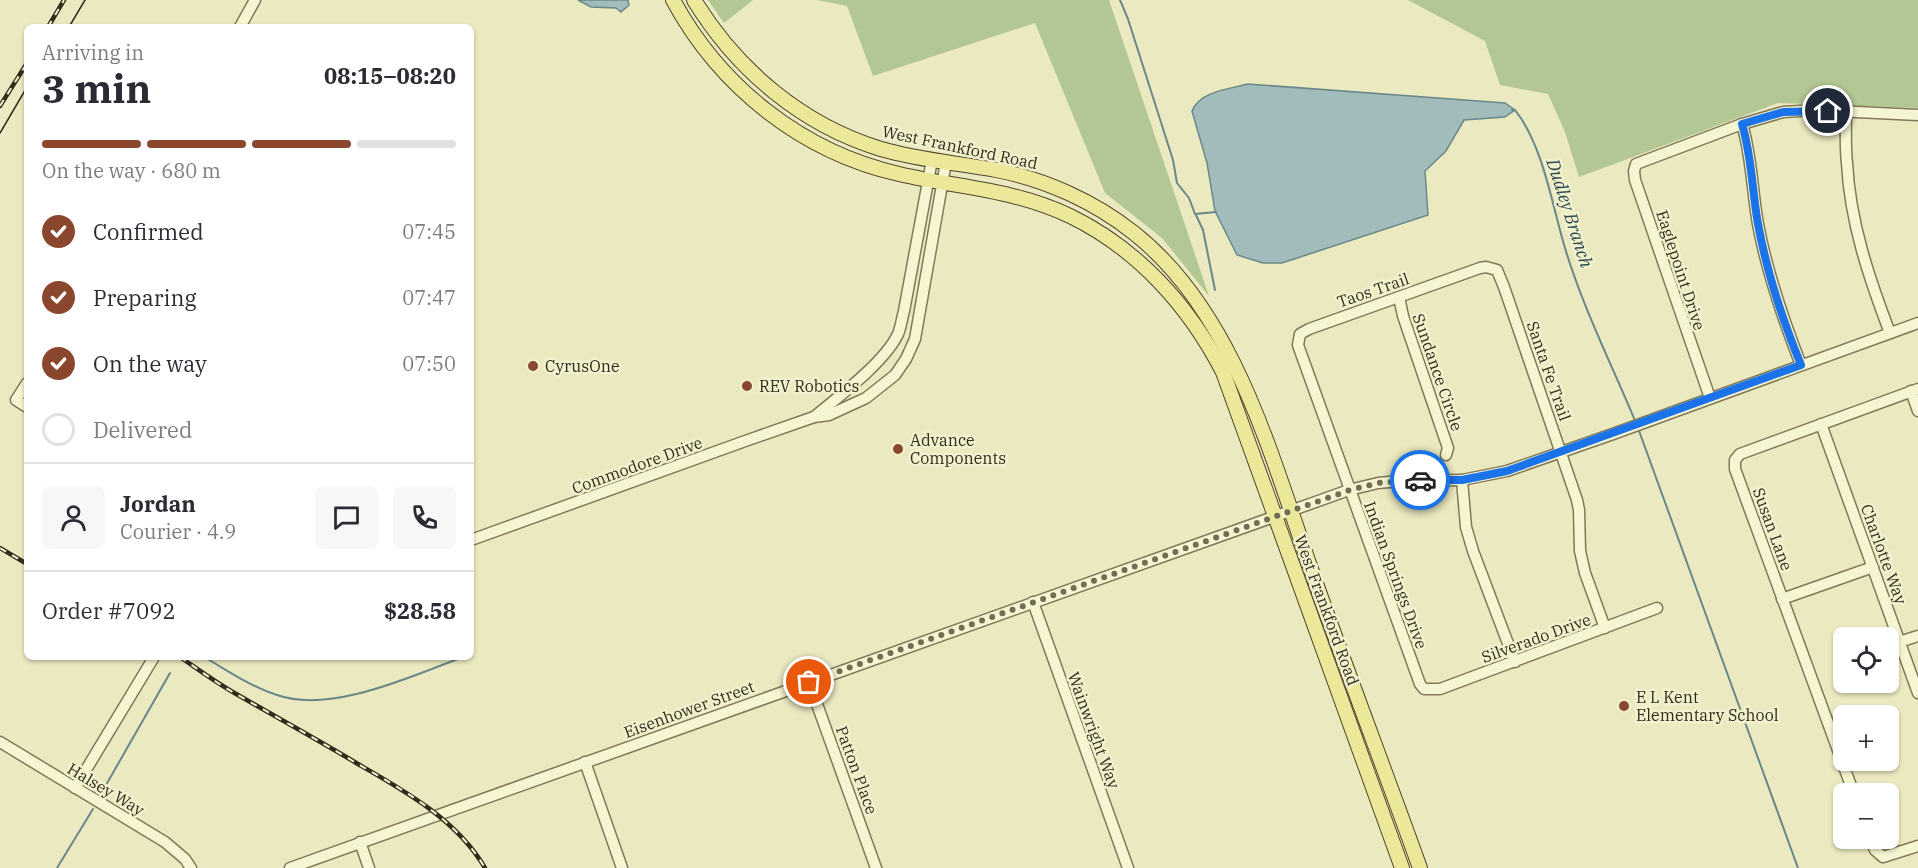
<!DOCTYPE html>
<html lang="en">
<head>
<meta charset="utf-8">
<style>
	:root { --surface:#fff; --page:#f7f7f7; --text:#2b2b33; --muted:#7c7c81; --line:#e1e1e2; --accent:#8b472e }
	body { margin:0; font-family:"IBM Plex Serif",serif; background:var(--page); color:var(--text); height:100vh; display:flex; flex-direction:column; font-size:22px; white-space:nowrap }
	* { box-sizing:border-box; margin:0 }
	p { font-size:20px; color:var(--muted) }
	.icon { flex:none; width:33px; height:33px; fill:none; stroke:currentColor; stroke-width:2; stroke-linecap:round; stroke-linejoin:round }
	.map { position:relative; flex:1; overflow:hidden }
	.panel { position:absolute; left:24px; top:24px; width:450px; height:636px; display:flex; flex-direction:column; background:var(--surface); border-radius:9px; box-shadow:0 2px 4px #0004 }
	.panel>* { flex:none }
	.controls { position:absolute; left:1833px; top:627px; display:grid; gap:12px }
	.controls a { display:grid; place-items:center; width:66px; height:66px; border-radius:9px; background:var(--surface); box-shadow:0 2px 4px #0004; font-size:30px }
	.pin { position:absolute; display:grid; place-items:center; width:51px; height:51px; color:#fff; margin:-26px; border:3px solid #fff; border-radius:50%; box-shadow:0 2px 6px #0007 }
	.courier { position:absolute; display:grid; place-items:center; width:60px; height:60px; margin:-30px; border:4px solid #1a73e8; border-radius:50%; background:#fff; color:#222; box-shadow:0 2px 8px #0007 }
	.summary em { font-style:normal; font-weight:700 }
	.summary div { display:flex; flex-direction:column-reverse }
	.summary { display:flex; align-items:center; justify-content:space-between; height:102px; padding:0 18px }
	h1 { font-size:39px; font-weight:700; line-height:45px }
	.bar { display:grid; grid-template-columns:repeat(4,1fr); gap:9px 6px; align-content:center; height:72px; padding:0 18px }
	.bar i { height:8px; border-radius:4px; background:var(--line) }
	.bar .active { background:var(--accent) }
	.bar p { grid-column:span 4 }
	.line { display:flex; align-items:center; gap:15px; padding:0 18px; border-top:2px solid var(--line) }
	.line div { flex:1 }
	.round { display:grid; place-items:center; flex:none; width:63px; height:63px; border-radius:9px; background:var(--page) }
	ol { padding:0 18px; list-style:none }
	li { display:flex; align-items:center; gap:18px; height:66px }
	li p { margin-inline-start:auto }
	li .icon { padding:6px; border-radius:50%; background:var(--accent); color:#fff; stroke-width:4 }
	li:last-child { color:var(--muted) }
	li i { width:33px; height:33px; border:3px solid var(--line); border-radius:50% }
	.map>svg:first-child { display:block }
	.green { fill:#b3c794 }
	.water { fill:#a2bcbb; stroke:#6a8889; stroke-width:1.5 }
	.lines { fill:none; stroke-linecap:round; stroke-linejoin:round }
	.stream { stroke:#6a8889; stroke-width:2 }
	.minor-casing { stroke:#817959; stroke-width:13 }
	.major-casing { stroke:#4f462d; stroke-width:16 }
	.minor { stroke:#f6f5d1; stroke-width:10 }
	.major { stroke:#ebe899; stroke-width:14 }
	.tram { stroke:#322c1c; stroke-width:1.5 }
	.rail-casing { stroke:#322c1c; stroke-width:4.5 }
	.rail { stroke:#f2f1ce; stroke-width:2; stroke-dasharray:7; stroke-linecap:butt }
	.done { stroke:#726e55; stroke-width:6; stroke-dasharray:0 10.8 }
	.route { stroke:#1a73e8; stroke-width:8 }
	.poi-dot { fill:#8b472e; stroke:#f2f1ce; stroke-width:2 }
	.labels { text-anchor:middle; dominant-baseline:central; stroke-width:5; stroke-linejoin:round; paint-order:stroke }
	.street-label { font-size:16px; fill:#322c1c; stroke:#f2f1ce }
	.poi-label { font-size:16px; fill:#322c1c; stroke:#f2f1ce; text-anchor:start }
	.water-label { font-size:18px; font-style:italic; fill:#2c4950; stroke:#f2f1ce }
</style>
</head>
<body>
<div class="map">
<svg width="1918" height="868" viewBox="0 0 1918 868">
	<rect width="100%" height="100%" fill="#eae9bf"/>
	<g class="green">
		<polygon points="708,0 753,0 724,23"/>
		<polygon points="817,0 1109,0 1209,296 1162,238 1105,193 1035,23 873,76 847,6"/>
		<polygon points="1408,0 1918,0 1918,108 1778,103 1579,177 1565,132 1548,94 1500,85 1485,41"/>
	</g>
	<g class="water">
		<polygon points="578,0 628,0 629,5 621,12 616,8 591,7"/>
		<path d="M 1248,84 L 1505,103 L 1515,110 L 1505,117 L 1464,120 L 1446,151 L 1425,171 L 1428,215 L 1282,263 L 1263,263 L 1237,255 L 1215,211 L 1207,163 L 1192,111 C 1200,91 1229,89 1248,84 Z"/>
	</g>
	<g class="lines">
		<g class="stream">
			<polyline points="1120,0 1128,19 1173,160 1177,183 1189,198 1195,214 1216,212"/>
			<path d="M 1512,110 L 1515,110 C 1543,145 1552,205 1565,248 C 1583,308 1612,365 1636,423"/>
			<polyline points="1196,215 1203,230 1215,290"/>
			<polyline points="1638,428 1798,868"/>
			<path d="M 204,657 C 227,670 251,687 277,695 C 331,714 412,676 463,657"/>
			<polyline points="102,792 170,673"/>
			<polyline points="57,868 93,809"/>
		</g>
		<defs>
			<g id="minor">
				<polyline points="240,27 255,0"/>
				<path d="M 1846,111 C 1846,128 1845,146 1847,163 C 1850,222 1869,278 1890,333"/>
				<path d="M 1742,124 C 1752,157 1752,191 1758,224 C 1767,273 1783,319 1801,365"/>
				<polyline points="1399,297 1403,316 1448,448 1446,455"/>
				<polyline points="27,383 16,400 27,407"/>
				<polyline points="1911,391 1918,411"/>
				<polyline points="1710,398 1635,180 1634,171 1636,164 1742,124 1783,112 1816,110 1918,115"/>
				<path d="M 814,417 C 838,397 885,362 898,334 C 901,327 902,318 904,311 L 932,160"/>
				<polyline points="1821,424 1918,693"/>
				<polyline points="1462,480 1466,527 1473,551 1515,662"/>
				<polyline points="471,540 748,440 814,417 829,415 866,398 895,375 906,359 915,339 946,162"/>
				<polyline points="1782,599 1873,567"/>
				<polyline points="1033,602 1128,868"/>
				<polyline points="1605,628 1585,573 1580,551 1579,510 1577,500 1504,287 1497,270 1486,267 1480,268 1309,329 1300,334 1298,345 1420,684 1424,689 1440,689 1657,608"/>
				<polyline points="1899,642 1918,636"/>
				<polyline points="809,682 876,868"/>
				<polyline points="0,742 165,842 185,859 191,868"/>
				<polyline points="585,762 622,868"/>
				<polyline points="75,788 154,657"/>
				<polyline points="1854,794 1735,469 1735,460 1740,454 1918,389"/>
				<polyline points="1870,838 1875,850 1883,857 1918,846"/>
				<polyline points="360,842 369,868"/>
				<polyline points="290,868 1349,490 1378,483 1400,481 1462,480 1507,471 1613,434 1918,323"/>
			</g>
			<g id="major">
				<path d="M 673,0 C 720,87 802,152 899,174 C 959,188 1013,189 1070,216 C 1138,249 1189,306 1223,372 L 1402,868"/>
				<path d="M 694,0 C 737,70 802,125 881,149 C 918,160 958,163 996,170 C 1045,179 1095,202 1134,233 C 1234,312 1270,453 1311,569 C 1346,669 1384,768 1420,868"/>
			</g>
		</defs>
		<use href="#minor" class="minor-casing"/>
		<use href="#major" class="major-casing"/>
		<use href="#minor" class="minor"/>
		<use href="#major" class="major"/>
		<g class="tram">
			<polyline points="69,27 85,0"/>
			<polyline points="0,133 27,87"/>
		</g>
		<defs>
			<g id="rail">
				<polyline points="48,27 64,0"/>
				<polyline points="0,106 27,63"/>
				<polyline points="0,548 27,564"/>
				<path d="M 180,657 C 199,670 218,684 238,695 C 278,718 318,740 358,764 C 405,791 457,820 485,868"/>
			</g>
		</defs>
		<use href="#rail" class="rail-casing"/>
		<use href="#rail" class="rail"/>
	</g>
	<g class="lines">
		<polyline class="done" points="809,682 1350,490 1378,483 1420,480"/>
		<path class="route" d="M 1420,480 L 1462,480 L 1507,471 L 1801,365 C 1782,319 1767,273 1758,224 C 1752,191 1752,157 1742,124 L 1783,112 L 1828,111"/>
	</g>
	<g class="poi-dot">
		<circle cx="533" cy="366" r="6"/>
		<circle cx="747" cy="386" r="6"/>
		<circle cx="898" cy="449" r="6"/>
		<circle cx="1624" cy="706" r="6"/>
	</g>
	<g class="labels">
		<g class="street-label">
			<text transform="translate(960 147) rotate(12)">West Frankford Road</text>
			<text transform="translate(1681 270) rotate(72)">Eaglepoint Drive</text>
			<text transform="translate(1373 290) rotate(-19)">Taos Trail</text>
			<text transform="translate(1549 371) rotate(71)">Santa Fe Trail</text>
			<text transform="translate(1438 372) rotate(71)">Sundance Circle</text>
			<text transform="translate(637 465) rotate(-20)">Commodore Drive</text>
			<text transform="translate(1773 529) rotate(70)">Susan Lane</text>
			<text transform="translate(1884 554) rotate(70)">Charlotte Way</text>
			<text transform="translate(1396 575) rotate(70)">Indian Springs Drive</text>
			<text transform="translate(1327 610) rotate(70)">West Frankford Road</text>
			<text transform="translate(1536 638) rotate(-20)">Silverado Drive</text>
			<text transform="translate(689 709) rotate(-20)">Eisenhower Street</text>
			<text transform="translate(1094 730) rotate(70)">Wainwright Way</text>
			<text transform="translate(857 770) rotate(70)">Patton Place</text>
			<text transform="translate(106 789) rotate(31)">Halsey Way</text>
		</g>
		<g class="poi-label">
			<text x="545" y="366">CyrusOne</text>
			<text x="759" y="386">REV Robotics</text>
			<text x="910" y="440">Advance<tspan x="910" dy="18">Components</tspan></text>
			<text x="1636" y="697">E L Kent<tspan x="1636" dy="18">Elementary School</tspan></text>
		</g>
		<g class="water-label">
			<text transform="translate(1570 213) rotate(72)">Dudley Branch</text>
		</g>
	</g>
</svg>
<div class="controls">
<a><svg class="icon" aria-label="locate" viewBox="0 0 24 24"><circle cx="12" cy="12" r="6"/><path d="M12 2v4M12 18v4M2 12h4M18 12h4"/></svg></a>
<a>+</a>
<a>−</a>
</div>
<div class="pin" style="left:809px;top:682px;background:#ea580c"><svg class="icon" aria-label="bag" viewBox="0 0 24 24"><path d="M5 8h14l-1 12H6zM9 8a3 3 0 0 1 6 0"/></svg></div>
<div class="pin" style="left:1828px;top:111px;background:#1f2937"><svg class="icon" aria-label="home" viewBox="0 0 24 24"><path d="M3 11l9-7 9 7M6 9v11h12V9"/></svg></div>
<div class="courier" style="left:1420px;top:480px"><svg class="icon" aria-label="car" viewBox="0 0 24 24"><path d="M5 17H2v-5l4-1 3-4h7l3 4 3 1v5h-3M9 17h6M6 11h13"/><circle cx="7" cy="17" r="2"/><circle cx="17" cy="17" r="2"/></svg></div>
<section class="panel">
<div class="summary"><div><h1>3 min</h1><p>Arriving in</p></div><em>08:15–08:20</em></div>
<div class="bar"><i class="active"></i><i class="active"></i><i class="active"></i><i></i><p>On the way · 680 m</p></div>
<ol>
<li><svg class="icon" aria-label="check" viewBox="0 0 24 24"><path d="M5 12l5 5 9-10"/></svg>Confirmed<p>07:45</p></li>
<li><svg class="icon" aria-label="check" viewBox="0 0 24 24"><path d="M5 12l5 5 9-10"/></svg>Preparing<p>07:47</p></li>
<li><svg class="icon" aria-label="check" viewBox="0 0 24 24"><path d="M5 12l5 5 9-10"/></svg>On the way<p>07:50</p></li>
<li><i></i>Delivered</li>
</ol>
<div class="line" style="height:108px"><a class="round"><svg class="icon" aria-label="person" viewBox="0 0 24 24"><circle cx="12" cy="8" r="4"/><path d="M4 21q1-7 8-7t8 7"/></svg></a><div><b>Jordan</b><p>Courier · 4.9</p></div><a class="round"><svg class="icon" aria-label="chat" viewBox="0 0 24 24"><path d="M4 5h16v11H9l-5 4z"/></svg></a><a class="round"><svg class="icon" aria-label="phone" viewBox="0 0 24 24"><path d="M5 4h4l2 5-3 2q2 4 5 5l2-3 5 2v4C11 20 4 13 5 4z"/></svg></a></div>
<div class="line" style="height:78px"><div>Order #7092</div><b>$28.58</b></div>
</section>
</div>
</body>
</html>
